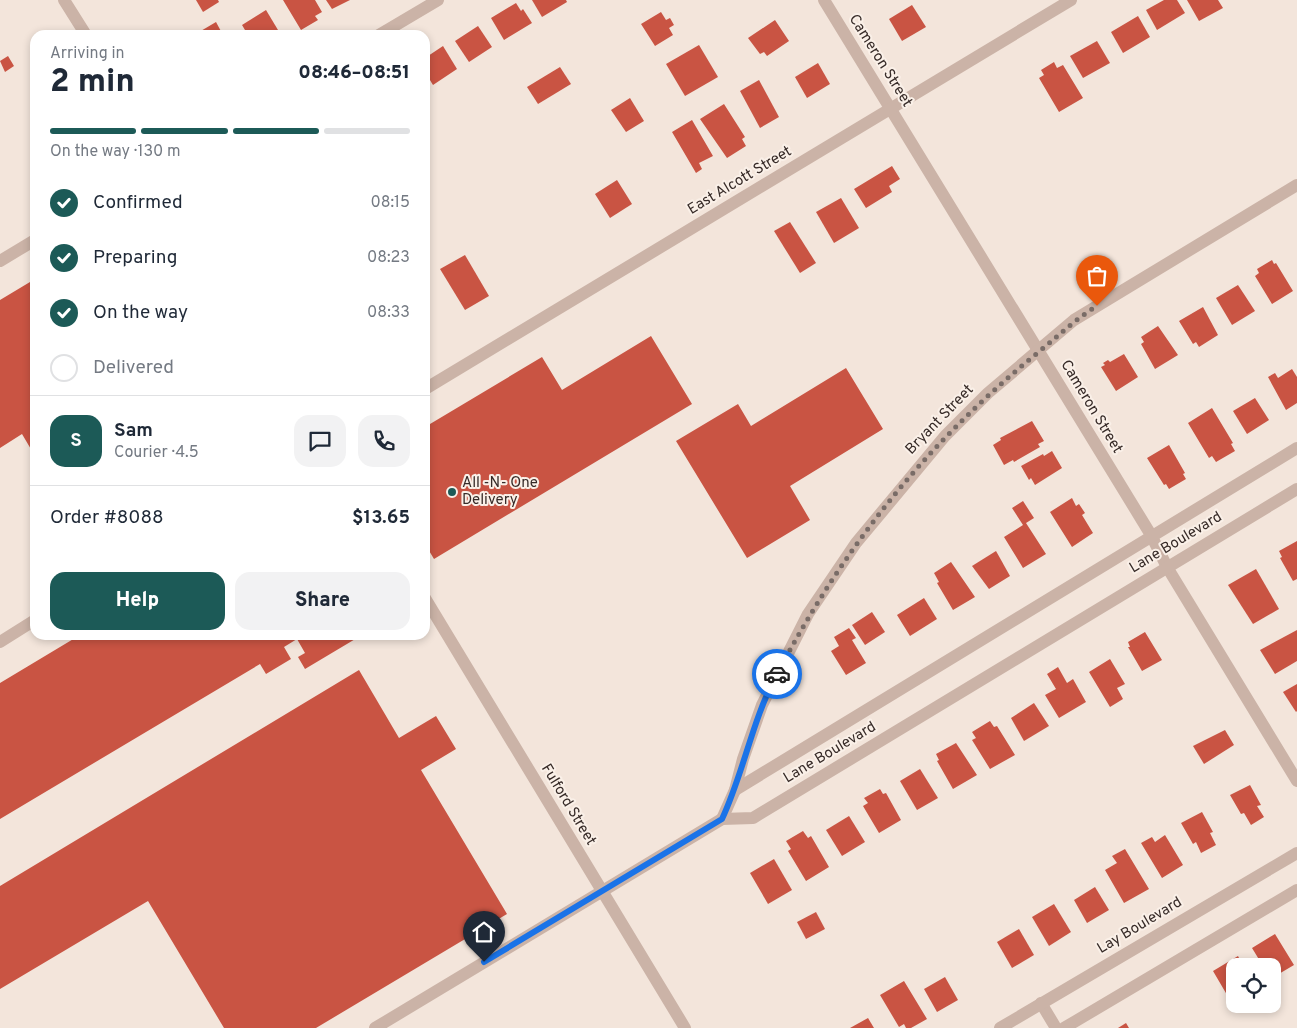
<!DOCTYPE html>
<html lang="en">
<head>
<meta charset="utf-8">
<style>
	:root { --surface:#fff; --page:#f2f2f3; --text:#1f2937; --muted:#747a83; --line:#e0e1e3; --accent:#1c5a57 }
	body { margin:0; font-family:Overpass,sans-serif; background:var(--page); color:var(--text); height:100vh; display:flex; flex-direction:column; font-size:19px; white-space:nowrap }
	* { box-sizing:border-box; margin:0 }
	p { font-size:16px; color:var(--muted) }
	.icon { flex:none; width:28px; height:28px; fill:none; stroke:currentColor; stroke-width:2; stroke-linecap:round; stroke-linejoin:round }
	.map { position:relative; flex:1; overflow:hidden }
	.details { position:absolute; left:30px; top:30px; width:400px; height:610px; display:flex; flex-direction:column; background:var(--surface); border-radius:15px; box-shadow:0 2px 8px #0003 }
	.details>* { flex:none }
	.controls { position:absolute; left:1226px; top:958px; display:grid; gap:10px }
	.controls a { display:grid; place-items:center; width:55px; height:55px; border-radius:10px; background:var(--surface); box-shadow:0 2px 8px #0003; font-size:25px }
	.pin { position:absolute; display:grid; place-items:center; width:42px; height:42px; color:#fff; margin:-51px -21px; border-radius:50% 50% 50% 0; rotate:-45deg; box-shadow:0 0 5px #0007 }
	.pin .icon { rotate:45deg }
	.courier { position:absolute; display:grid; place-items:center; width:50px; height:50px; margin:-25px; border:4px solid #1a73e8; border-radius:50%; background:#fff; color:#222; box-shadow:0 1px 6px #0007 }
	.headline em { font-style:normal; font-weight:800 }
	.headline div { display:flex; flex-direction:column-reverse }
	.headline { display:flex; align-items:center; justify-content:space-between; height:85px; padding:0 20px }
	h1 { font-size:32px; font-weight:800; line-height:38px }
	.bar { display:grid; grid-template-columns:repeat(4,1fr); gap:8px 5px; align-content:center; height:60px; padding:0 20px }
	.bar i { height:6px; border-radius:4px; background:var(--line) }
	.bar .on { background:var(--accent) }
	.bar p { grid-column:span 4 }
	.line { display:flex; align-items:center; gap:12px; padding:0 20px; border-top:1px solid var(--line) }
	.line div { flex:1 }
	.round { display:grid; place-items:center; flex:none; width:52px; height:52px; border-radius:15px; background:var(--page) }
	ol { padding:0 20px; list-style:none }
	li { display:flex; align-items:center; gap:15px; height:55px }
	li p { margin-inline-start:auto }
	li .icon { padding:5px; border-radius:50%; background:var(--accent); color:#fff; stroke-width:4 }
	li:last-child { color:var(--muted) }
	li i { width:28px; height:28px; border:2px solid var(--line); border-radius:50% }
	.cta { display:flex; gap:10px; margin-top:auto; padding:10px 20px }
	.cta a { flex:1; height:58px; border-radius:15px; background:var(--accent); color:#fff; font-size:20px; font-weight:800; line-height:58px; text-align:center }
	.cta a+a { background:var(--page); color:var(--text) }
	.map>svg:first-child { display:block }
	.building { fill:#c95443 }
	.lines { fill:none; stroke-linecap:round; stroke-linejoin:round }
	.street { stroke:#cbb3a7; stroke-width:12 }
	.done { stroke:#796c67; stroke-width:5; stroke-dasharray:0 9 }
	.route { stroke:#1a73e8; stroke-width:6 }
	.poi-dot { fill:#1c5a57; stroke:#faf0e8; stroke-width:2 }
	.labels { text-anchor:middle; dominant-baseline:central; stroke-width:4; stroke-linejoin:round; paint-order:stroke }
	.street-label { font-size:15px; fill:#372b28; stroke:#faf0e8 }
	.poi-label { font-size:15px; fill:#372b28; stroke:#faf0e8; text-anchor:start }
</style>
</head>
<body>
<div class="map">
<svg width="1297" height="1028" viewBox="0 0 1297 1028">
	<rect width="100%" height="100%" fill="#f3e5db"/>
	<g class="building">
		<polygon points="196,0 218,0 219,2 203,12"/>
		<polygon points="283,0 315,0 322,12 315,16 318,20 301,30"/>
		<polygon points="326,0 350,0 332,9"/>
		<polygon points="532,0 566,0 567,2 542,17"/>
		<polygon points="1164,0 1177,0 1185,13 1157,30 1146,10"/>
		<polygon points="1187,0 1218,0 1223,8 1199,21"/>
		<polygon points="516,3 521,11 523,9 532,23 504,40 491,18"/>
		<polygon points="912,5 926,27 902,41 889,19"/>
		<polygon points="266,10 281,35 248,35 242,25"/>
		<polygon points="661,12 666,20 670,18 674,25 669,28 673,35 655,46 641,24"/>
		<polygon points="1138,16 1150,37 1123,53 1111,32"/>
		<polygon points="775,20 789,41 767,56 764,52 760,54 748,38"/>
		<polygon points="216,22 223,35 194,35"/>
		<polygon points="478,26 492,47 469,62 455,41"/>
		<polygon points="1097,41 1110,63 1083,78 1070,56"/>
		<polygon points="699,45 718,77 685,96 666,64"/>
		<polygon points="443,46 457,69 433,85 425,72 425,58"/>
		<polygon points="8,56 14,66 5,72 0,61"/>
		<polygon points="1054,62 1057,68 1063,65 1083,98 1059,112 1039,78 1044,75 1041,70"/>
		<polygon points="818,63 830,84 807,98 795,77"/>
		<polygon points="560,67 571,84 538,104 527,87"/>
		<polygon points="759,80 779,117 760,128 740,91"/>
		<polygon points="630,98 644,121 626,132 611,110"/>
		<polygon points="724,104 745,137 742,139 746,146 727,158 700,119"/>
		<polygon points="692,120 713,156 699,163 702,169 696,173 672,132"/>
		<polygon points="892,166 900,179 889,186 892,192 866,208 854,189"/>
		<polygon points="617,180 632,204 610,218 595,194"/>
		<polygon points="841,198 859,228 834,243 816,212"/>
		<polygon points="790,222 816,263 800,273 774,231"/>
		<polygon points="465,255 489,296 465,310 440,269"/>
		<polygon points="1272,260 1274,264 1276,263 1293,291 1272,304 1255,276 1259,273 1257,269"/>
		<polygon points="35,279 35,456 22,434 0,448 0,300"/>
		<polygon points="1238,285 1255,311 1232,325 1216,298"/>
		<polygon points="1203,307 1218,335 1199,347 1196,342 1193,344 1179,321"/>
		<polygon points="1158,326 1178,355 1155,369 1141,344 1144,342 1141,337"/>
		<polygon points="651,336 692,404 434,559 425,544 425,427 542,357 562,390"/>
		<polygon points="1124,354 1138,377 1116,391 1101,367 1105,365 1103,363 1108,360 1110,362"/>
		<polygon points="846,368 883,429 790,486 810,520 747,558 676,441 738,404 751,426"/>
		<polygon points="1292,369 1297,377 1297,403 1286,410 1268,377 1275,373 1278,378"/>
		<polygon points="1255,398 1269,420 1247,434 1233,411"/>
		<polygon points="1212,408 1233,443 1231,444 1235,451 1216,462 1212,456 1209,458 1188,423"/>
		<polygon points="1032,421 1044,441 1038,444 1040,447 1014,462 1013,460 1004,465 993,445 1001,440 1000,438"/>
		<polygon points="1169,445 1185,473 1183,474 1186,479 1169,489 1166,484 1164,485 1147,458"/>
		<polygon points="1052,451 1062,468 1035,485 1031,478 1029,480 1021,466 1043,454 1044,456"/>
		<polygon points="1072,498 1076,506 1079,504 1085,513 1082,515 1093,533 1072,547 1050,512"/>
		<polygon points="1023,501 1034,518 1026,523 1046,554 1023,568 1004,537 1023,525 1012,508"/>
		<polygon points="1297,541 1297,579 1293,581 1280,558 1282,557 1279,551"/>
		<polygon points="996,551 1010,576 989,589 972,566"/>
		<polygon points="951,562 975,597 953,610 937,583 939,582 934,573"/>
		<polygon points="1256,569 1279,609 1253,624 1228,585"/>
		<polygon points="924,598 937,619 910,636 897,615"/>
		<polygon points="872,612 885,632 865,645 852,625"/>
		<polygon points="849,628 856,638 852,640 866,663 846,675 831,651 839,646 834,637"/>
		<polygon points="1297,630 1297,661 1275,674 1260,650"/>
		<polygon points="1145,632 1162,660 1142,671 1128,647 1130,647 1128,642"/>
		<polygon points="80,635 362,635 305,669 298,657 305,653 297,639 284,647 291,659 266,674 260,664 0,819 0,683"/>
		<polygon points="1110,659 1125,684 1117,688 1123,699 1110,707 1089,672"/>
		<polygon points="1058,667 1067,683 1073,679 1086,702 1059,718 1045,695 1056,689 1047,674"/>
		<polygon points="359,670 399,738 436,716 456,749 421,770 507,914 316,1028 224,1028 148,901 0,989 0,886"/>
		<polygon points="1297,684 1297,711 1296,712 1283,692"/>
		<polygon points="1034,703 1049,726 1024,741 1011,718"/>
		<polygon points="990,721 994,727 997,726 1015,755 990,769 972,740 976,738 972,732"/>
		<polygon points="1225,730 1234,745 1204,764 1193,746"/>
		<polygon points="956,743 977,775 953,789 937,761 939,760 936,754"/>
		<polygon points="920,769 938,798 917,810 900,781"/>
		<polygon points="1250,785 1261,805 1257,806 1264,817 1251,825 1244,813 1241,814 1230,795"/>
		<polygon points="880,789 883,794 886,793 901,820 879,833 863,806 868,803 864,798"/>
		<polygon points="1202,812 1213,832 1210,833 1216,845 1201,853 1196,842 1193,844 1181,823"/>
		<polygon points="849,816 865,842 842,856 826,830"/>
		<polygon points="803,831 808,838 811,836 829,867 806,881 788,851 791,849 786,841"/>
		<polygon points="1165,835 1183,865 1162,878 1141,843 1152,837 1155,842"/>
		<polygon points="1125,849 1149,889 1124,903 1105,870 1117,863 1112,856"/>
		<polygon points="774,859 792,890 768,904 750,873"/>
		<polygon points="1095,887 1109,910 1087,923 1074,900"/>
		<polygon points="1054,904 1071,932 1049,946 1032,917"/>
		<polygon points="816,912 825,929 806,939 797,922"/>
		<polygon points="1019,929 1034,955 1012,968 997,942"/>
		<polygon points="1275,934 1294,965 1272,978 1272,966 1263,966 1252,948"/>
		<polygon points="1238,956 1243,966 1235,966 1235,997 1230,1000 1213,971"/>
		<polygon points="945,977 958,1000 937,1012 924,989"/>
		<polygon points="904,981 927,1019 911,1028 906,1028 904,1024 899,1027 880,995"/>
		<polygon points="868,1018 874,1028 850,1028"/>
		<polygon points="1126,1023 1129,1028 1118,1028"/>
	</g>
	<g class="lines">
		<g class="street">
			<polyline points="64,0 86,35"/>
			<polyline points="824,0 1151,535 1167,567 1297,781"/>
			<polyline points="379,35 438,0"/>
			<polyline points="0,261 35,240"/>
			<polyline points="425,389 1071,0"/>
			<polyline points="425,598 685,1028"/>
			<polyline points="0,642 35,620"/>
			<polyline points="735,790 1297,448"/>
			<polyline points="722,819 735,790 743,759 762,705 808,614 856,543 945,436 988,393 1074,320 1297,185"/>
			<polyline points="1041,1003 1056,1028"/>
			<polyline points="375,1028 722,819 753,818 1297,489"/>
			<polyline points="1000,1028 1297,853"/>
			<polyline points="1064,1028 1297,890"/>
		</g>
	</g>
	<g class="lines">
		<path class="done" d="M 777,674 C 844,547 924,446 1035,355 C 1056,338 1074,320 1097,306"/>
		<path class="route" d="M 484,962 L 722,819 C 744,772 752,720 777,674"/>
	</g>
	<circle class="poi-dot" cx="452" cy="492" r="5"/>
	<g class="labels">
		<g class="street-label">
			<text transform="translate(880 61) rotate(58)">Cameron Street</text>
			<text transform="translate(740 181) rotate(-31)">East Alcott Street</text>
			<text transform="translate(1091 407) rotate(59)">Cameron Street</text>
			<text transform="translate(940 420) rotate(-46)">Bryant Street</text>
			<text transform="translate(1176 543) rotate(-31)">Lane Boulevard</text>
			<text transform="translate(830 753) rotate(-31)">Lane Boulevard</text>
			<text transform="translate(568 805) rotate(59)">Fulford Street</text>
			<text transform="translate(1140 926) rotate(-31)">Lay Boulevard</text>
		</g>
		<g class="poi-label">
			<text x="462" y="483">All -N- One<tspan x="462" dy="17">Delivery</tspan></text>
		</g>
	</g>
</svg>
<div class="controls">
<a><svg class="icon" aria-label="locate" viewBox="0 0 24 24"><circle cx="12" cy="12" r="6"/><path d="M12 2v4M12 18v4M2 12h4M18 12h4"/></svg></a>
</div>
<div class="pin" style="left:1097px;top:306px;background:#ea580c"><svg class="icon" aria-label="bag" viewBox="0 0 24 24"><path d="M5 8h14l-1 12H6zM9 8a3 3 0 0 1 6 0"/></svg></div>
<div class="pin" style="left:484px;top:962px;background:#1f2937"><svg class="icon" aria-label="home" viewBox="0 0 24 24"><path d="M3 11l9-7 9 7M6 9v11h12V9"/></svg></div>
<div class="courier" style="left:777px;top:674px"><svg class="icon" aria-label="car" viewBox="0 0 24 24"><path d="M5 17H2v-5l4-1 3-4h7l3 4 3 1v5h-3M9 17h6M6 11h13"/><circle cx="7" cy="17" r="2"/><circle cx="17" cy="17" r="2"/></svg></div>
<section class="details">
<div class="headline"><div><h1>2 min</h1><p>Arriving in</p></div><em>08:46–08:51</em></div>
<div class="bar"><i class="on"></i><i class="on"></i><i class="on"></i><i></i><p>On the way · 130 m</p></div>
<ol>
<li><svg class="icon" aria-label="check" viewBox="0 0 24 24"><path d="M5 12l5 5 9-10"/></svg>Confirmed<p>08:15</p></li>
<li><svg class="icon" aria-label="check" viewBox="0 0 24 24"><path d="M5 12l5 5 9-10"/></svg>Preparing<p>08:23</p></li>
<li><svg class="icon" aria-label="check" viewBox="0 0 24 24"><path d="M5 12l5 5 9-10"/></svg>On the way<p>08:33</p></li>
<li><i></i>Delivered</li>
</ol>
<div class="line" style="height:90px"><b class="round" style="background:var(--accent);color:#fff">S</b><div><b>Sam</b><p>Courier · 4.5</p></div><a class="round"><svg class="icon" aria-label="chat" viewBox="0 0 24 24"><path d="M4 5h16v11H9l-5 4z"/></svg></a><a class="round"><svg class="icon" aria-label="phone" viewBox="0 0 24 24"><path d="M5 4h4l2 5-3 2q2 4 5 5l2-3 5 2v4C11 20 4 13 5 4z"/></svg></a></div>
<div class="line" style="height:65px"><div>Order #8088</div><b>$13.65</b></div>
<div class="cta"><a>Help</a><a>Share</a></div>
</section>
</div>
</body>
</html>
